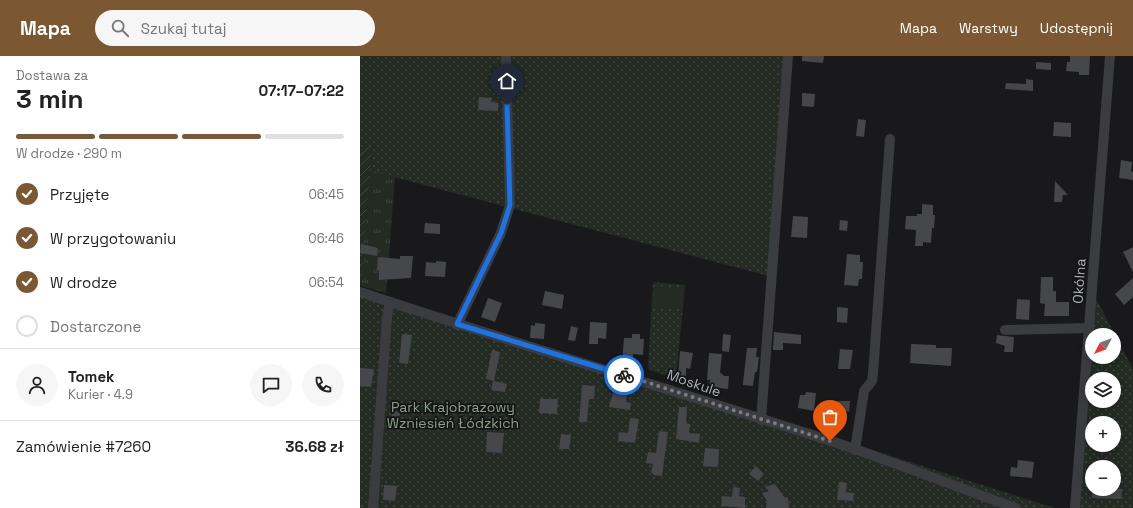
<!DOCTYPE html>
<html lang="pl">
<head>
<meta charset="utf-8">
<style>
	:root { --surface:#fff; --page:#f6f6f6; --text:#222; --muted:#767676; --line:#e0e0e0; --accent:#7b5831 }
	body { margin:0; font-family:"Space Grotesk",sans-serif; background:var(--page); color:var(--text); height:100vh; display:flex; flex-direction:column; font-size:15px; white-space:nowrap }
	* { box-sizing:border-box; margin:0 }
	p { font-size:13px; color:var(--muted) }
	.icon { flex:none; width:22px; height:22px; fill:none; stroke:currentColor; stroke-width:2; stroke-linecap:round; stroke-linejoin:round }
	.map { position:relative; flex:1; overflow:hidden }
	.sheet { display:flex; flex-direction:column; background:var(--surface); width:360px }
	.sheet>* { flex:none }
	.needle { width:26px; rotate:229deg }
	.buttons { position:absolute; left:725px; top:272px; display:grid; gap:8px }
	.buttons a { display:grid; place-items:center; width:36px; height:36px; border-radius:50%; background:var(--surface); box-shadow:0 2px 10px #0003; font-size:20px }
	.pin { position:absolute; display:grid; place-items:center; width:34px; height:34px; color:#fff; margin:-41px -17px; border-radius:50% 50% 50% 0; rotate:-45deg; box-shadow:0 0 4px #0007 }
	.pin .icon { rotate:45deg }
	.courier { position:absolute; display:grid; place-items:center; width:40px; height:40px; margin:-20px; border:3px solid #1a73e8; border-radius:50%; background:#fff; color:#222; box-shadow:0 1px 5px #0007 }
	.summary em { font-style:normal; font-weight:700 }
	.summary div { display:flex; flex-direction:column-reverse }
	.summary { display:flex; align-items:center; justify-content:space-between; height:68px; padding:0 16px }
	h1 { font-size:26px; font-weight:700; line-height:30px }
	.bar { display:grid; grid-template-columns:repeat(4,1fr); gap:6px 4px; align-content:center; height:48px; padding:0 16px }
	.bar i { height:5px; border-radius:3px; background:var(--line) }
	.bar .current { background:var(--accent) }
	.bar p { grid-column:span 4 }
	.line { display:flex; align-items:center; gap:10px; padding:0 16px; border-top:1px solid var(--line) }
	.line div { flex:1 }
	.round { display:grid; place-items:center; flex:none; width:42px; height:42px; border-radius:21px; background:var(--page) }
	ol { padding:0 16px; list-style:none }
	li { display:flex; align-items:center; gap:12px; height:44px }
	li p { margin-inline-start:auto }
	li .icon { padding:4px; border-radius:50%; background:var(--accent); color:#fff; stroke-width:4 }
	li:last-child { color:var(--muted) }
	li i { width:22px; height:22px; border:2px solid var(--line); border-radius:50% }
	header { display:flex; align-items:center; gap:24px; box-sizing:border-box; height:56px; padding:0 20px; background:var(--accent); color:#fff }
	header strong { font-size:19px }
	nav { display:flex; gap:22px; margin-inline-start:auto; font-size:14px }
	.search { width:280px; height:36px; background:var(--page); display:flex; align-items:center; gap:10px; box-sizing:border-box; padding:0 14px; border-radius:22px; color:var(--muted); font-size:15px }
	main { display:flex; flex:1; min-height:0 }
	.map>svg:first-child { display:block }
	.grass { fill:url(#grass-tufts) }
	.park { fill:url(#park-dots); fill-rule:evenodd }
	.garden { fill:url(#garden-furrows) }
	.pitch { fill:#232b23 }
	.building { fill:#46474b }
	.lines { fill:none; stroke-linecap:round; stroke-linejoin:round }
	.minor { stroke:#3a3c40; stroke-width:10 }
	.done { stroke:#797c82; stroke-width:4; stroke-dasharray:0 7.2 }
	.route { stroke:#1a73e8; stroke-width:5 }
	.labels { text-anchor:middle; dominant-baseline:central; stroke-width:3.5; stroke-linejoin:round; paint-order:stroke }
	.street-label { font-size:14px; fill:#acb2ba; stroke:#141416 }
	.park-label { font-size:14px; fill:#87a384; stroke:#141416 }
</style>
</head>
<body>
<header>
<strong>Mapa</strong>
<div class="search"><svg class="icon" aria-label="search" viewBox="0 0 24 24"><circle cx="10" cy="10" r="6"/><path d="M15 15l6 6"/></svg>Szukaj tutaj</div>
<nav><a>Mapa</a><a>Warstwy</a><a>Udostępnij</a></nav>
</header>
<main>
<section class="sheet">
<div class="summary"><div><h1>3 min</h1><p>Dostawa za</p></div><em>07:17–07:22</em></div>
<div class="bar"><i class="current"></i><i class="current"></i><i class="current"></i><i></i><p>W drodze · 290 m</p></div>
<ol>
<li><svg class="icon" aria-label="check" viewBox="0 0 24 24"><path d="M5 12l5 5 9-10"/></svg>Przyjęte<p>06:45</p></li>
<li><svg class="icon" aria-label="check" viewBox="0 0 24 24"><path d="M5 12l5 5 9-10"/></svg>W przygotowaniu<p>06:46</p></li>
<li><svg class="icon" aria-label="check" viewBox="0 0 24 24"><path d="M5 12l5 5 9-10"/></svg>W drodze<p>06:54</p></li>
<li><i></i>Dostarczone</li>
</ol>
<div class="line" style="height:72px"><a class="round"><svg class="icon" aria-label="person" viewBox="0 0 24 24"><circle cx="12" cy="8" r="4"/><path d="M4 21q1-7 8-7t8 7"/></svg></a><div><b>Tomek</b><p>Kurier · 4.9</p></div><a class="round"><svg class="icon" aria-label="chat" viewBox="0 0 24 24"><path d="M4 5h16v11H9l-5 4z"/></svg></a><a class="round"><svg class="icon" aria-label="phone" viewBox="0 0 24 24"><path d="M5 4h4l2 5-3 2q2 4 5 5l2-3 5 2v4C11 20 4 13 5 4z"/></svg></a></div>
<div class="line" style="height:52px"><div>Zamówienie #7260</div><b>36.68 zł</b></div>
</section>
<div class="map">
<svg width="773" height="452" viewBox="0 0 773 452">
	<defs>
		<pattern id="grass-tufts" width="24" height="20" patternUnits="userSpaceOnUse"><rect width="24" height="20" fill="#232b23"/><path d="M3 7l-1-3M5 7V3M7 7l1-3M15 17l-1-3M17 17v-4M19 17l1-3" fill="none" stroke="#404741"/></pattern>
		<pattern id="park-dots" width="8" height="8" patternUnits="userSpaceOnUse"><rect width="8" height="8" fill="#232b23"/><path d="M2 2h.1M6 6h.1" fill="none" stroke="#404741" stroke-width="1.8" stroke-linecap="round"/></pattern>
		<pattern id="garden-furrows" width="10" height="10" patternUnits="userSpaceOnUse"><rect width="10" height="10" fill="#232b23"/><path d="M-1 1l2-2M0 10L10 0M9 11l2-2" fill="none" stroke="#404741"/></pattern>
	</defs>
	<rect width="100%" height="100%" fill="#19191b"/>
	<polygon class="grass" points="41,45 26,237 1,230 2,213 14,68"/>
	<g class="park">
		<polygon points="0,0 429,0 416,222 0,112"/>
		<polygon points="293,226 325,229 316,323 288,313"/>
		<path d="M 730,231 L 773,313 L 773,452 L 713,452 ZM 732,279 L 754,279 L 754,301 L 732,301 ZM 732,323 L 754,323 L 754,345 L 732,345 ZM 732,367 L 754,367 L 754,389 L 732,389 ZM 732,411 L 754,411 L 754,433 L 732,433 Z"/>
		<polygon points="0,232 695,452 0,452"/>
	</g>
	<polygon class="garden" points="0,90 12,92 1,230 0,229"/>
	<polygon class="pitch" points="294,230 324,232 323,253 293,251"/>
	<g class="building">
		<polygon points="442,0 464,0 463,7 442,5"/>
		<polygon points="710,0 730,0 729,19 719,19 719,16 706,15 707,6 710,6"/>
		<polygon points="676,6 691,7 691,14 676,13"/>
		<polygon points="666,23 673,24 673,35 645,33 646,27 666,28"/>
		<polygon points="442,37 455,38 454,51 442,50"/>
		<polygon points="119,41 132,42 131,46 138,47 138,55 118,54"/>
		<polygon points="498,63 506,64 504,81 496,80"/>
		<polygon points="694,66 711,67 711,81 693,80"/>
		<polygon points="761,104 772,106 771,115 773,116 773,124 759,122"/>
		<polygon points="695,125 708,139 703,139 702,146 694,146"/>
		<polygon points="562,148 573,149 573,159 575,159 574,172 572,172 571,187 563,186 563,190 555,190 556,174 545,173 546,160 557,160 557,158 562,158"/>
		<polygon points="433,160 448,161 447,182 431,181"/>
		<polygon points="480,164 488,165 487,175 479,174"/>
		<polygon points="65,167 80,168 80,178 64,177"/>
		<polygon points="1,188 18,192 17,200 0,197"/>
		<polygon points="773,191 773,216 763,196"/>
		<polygon points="487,198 500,199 500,206 503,206 502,223 499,223 498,230 484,229"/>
		<polygon points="40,200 53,200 51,222 19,224 19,214 17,214 18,201 40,203"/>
		<polygon points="76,205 86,206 85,221 65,220 66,206 76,207"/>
		<polygon points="681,221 693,221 693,235 696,235 696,246 709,246 709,260 684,260 685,248 680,247"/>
		<polygon points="773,222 773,241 764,249 755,238"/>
		<polygon points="185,235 204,239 202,253 182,249"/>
		<polygon points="128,242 142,247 135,266 121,261"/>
		<polygon points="657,243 670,244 669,264 656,263"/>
		<polygon points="477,251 488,252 487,267 477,266"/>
		<polygon points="230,266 247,267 246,283 238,282 238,288 229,288"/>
		<polygon points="175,267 185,268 184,283 170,282 171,269 175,270"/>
		<polygon points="211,270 218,272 215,285 208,284"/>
		<polygon points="414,276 441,279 441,288 423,287 423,294 413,294"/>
		<polygon points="42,278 52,279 48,308 39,307"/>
		<polygon points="272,278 280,278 280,283 284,283 283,299 273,298 273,307 262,306 264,282 272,282"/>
		<polygon points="363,278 371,279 369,296 362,295"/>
		<polygon points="637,279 654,281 653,296 644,296 645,290 636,287"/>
		<polygon points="551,288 576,289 576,292 592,292 591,310 550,307"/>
		<polygon points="387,292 397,292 396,301 399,301 397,316 395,316 393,330 383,329 383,327"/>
		<polygon points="480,293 493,294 490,313 478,313"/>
		<polygon points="132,294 140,296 134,325 126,323"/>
		<polygon points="320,295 333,297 330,313 326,312 326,324 318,323"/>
		<polygon points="349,297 362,298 360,316 364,320 369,320 368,333 349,331 350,324 347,324"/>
		<polygon points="0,312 14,313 11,331 0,330"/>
		<polygon points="133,325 147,328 145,336 131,334"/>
		<polygon points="222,329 235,330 234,343 229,343 227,366 219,366"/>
		<polygon points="446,336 456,337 454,355 438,352 440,339 445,339"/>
		<polygon points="253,337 267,339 266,346 271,347 270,354 249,351"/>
		<polygon points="180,343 198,343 197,358 179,357"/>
		<polygon points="477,345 490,345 489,356 483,355 481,372 475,372"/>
		<polygon points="319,351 327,351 326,367 330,368 329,377 340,378 339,387 316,383"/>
		<polygon points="32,355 40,356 39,368 31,368"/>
		<polygon points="270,362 279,363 275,387 258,385 259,376 268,377"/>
		<polygon points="299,375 308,376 302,420 294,419 291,416 293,408 286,407 288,396 296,397"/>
		<polygon points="127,376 144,377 142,397 126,396"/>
		<polygon points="201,378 211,379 209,393 199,393"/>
		<polygon points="345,392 359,393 358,411 343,410"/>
		<polygon points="658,404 674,406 672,422 650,420 651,411 657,412"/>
		<polygon points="396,410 404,418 398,425 389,418"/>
		<polygon points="479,426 487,427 486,436 494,437 493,445 477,444"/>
		<polygon points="415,428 425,442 428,441 429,452 406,452 407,445 402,437 409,435 405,431"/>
		<polygon points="24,429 37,430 35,445 23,444"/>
		<polygon points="373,431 380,432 379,440 385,441 385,452 361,450 362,440 372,441"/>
		<polygon points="732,433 762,433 761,443 732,442"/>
	</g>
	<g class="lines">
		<g class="minor">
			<path d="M 0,236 C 159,289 320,336 480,388 C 539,408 597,431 656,452"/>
			<polyline points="97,269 141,177 150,149 146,0"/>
			<polyline points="645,274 729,272"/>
			<polyline points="401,364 428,0"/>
			<polyline points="495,394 504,335 512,325 513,318 530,83"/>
			<polyline points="13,452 27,261 30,246"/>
			<polyline points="715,452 750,0"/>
		</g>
	</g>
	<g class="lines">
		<polyline class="done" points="264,319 470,385"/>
		<polyline class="route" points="147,49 150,149 141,177 97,268 264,319"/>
	</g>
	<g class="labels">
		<g class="street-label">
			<text transform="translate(719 225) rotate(-86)">Okólna</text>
			<text transform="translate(334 327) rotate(19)">Moskule</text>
		</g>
		<g class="park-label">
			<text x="93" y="351">Park Krajobrazowy<tspan x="93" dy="16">Wzniesień Łódzkich</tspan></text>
		</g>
	</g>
</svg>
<div class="buttons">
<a><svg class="needle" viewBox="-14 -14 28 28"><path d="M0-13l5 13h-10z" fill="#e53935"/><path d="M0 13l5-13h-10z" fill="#767676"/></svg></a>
<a><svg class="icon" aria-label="layers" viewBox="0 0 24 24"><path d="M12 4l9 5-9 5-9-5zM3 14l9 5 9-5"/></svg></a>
<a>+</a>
<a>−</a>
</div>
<div class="pin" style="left:470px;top:385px;background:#ea580c"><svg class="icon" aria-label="bag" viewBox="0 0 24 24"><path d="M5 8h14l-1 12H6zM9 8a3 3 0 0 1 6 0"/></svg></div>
<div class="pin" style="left:147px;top:49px;background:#1f2937"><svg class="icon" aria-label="home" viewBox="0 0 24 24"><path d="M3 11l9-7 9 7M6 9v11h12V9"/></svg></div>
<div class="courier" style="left:264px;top:319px"><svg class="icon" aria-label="bike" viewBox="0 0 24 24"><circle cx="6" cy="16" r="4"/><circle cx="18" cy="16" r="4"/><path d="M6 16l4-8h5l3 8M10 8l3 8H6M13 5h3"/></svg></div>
</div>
</main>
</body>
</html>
